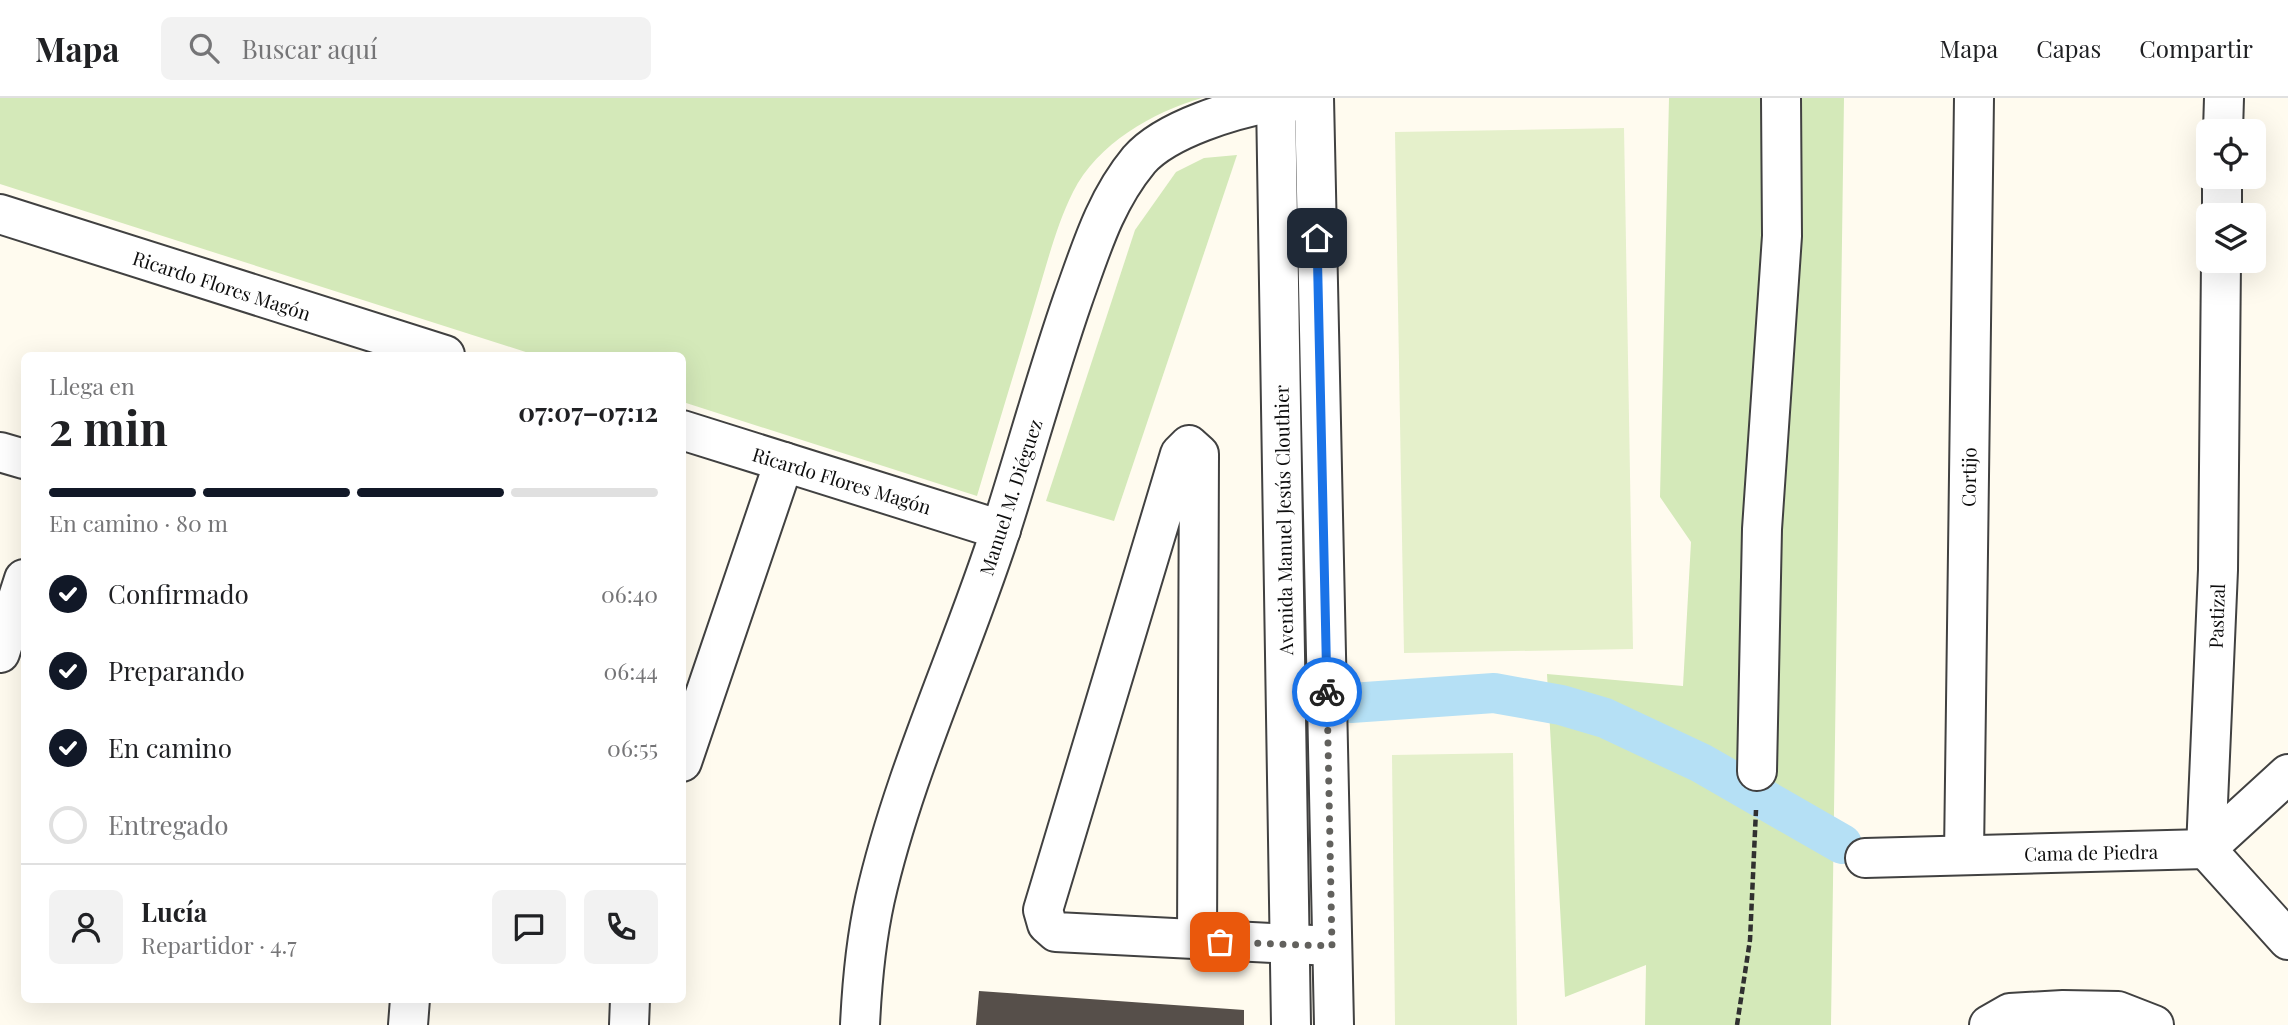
<!DOCTYPE html>
<html lang="es">
<head>
<meta charset="utf-8">
<style>
	:root { --surface:#fff; --page:#f2f2f2; --text:#202124; --muted:#757577; --line:#e0e0e0; --accent:#111827 }
	body { margin:0; font-family:"Playfair Display",serif; background:var(--page); color:var(--text); height:100vh; display:flex; flex-direction:column; font-size:26px; white-space:nowrap }
	* { box-sizing:border-box; margin:0 }
	p { font-size:23px; color:var(--muted) }
	.icon { flex:none; width:38px; height:38px; fill:none; stroke:currentColor; stroke-width:2; stroke-linecap:round; stroke-linejoin:round }
	.map { position:relative; flex:1; overflow:hidden }
	.panel { position:absolute; left:21px; top:254px; width:665px; height:651px; display:flex; flex-direction:column; background:var(--surface); border-radius:10px; box-shadow:0 7px 28px #0002 }
	.panel>* { flex:none }
	.controls { position:absolute; left:2196px; top:21px; display:grid; gap:14px }
	.controls a { display:grid; place-items:center; width:70px; height:70px; border-radius:10px; background:var(--surface); box-shadow:0 7px 28px #0002; font-size:35px }
	.pin { position:absolute; display:grid; place-items:center; width:60px; height:60px; color:#fff; margin:-30px; border-radius:14px; box-shadow:0 4px 10px #0006 }
	.courier { position:absolute; display:grid; place-items:center; width:70px; height:70px; margin:-35px; border:5px solid #1a73e8; border-radius:50%; background:#fff; color:#222; box-shadow:0 2px 9px #0007 }
	.overview em { font-style:normal; font-weight:700 }
	.overview div { display:flex; flex-direction:column-reverse }
	.overview { display:flex; align-items:center; justify-content:space-between; height:119px; padding:0 28px }
	h1 { font-size:46px; font-weight:700; line-height:52px }
	.bar { display:grid; grid-template-columns:repeat(4,1fr); gap:10px 7px; align-content:center; height:84px; padding:0 28px }
	.bar i { height:9px; border-radius:5px; background:var(--line) }
	.bar .on { background:var(--accent) }
	.bar p { grid-column:span 4 }
	.line { display:flex; align-items:center; gap:18px; padding:0 28px; border-top:2px solid var(--line) }
	.line div { flex:1 }
	.round { display:grid; place-items:center; flex:none; width:74px; height:74px; border-radius:10px; background:var(--page) }
	ol { padding:0 28px; list-style:none }
	li { display:flex; align-items:center; gap:21px; height:77px }
	li p { margin-inline-start:auto }
	li .icon { padding:7px; border-radius:50%; background:var(--accent); color:#fff; stroke-width:4 }
	li:last-child { color:var(--muted) }
	li i { width:38px; height:38px; border:4px solid var(--line); border-radius:50% }
	header { display:flex; align-items:center; gap:42px; box-sizing:border-box; height:98px; padding:0 35px; background:var(--surface); border-bottom:2px solid var(--line) }
	header strong { font-size:33px }
	nav { display:flex; gap:38px; margin-inline-start:auto; font-size:24px }
	.search { width:490px; height:63px; background:var(--page); display:flex; align-items:center; gap:18px; box-sizing:border-box; padding:0 24px; border-radius:10px; color:var(--muted); font-size:26px }
	.map>svg:first-child { display:block }
	.green { fill:#d4e9b9 }
	.pitch { fill:#e5f0cb }
	.lines { fill:none; stroke-linecap:round; stroke-linejoin:round }
	.canal { stroke:#b5e0f5; stroke-width:40 }
	.building { fill:#564f4a }
	.minor-casing { stroke:#414141; stroke-width:42 }
	.path { stroke:#303030; stroke-width:4.5; stroke-dasharray:7 3.5; stroke-linecap:butt }
	.minor { stroke:#fff; stroke-width:38 }
	.done { stroke:#62615d; stroke-width:7; stroke-dasharray:0 12.6 }
	.route { stroke:#1a73e8; stroke-width:9 }
	.labels { text-anchor:middle; dominant-baseline:central; stroke-width:7; stroke-linejoin:round; paint-order:stroke }
	.street-label { font-size:19px; fill:#0e0e0e; stroke:#fff }
</style>
</head>
<body>
<header>
<strong>Mapa</strong>
<div class="search"><svg class="icon" aria-label="search" viewBox="0 0 24 24"><circle cx="10" cy="10" r="6"/><path d="M15 15l6 6"/></svg>Buscar aquí</div>
<nav><a>Mapa</a><a>Capas</a><a>Compartir</a></nav>
</header>
<div class="map">
<svg width="2288" height="927" viewBox="0 0 2288 927">
	<rect width="100%" height="100%" fill="#fffbef"/>
	<g class="green">
		<path d="M 0,0 L 1202,0 C 1153,14 1097,46 1073,94 C 1056,128 1046,169 1035,205 C 1016,269 996,334 977,398 L 683,304 L 682,257 L 535,257 L 0,86 Z"/>
		<polygon points="1669,0 1844,0 1831,927 1645,927 1646,867 1565,899 1547,576 1683,588 1691,444 1660,399"/>
		<polygon points="1237,57 1114,423 1046,403 1135,132 1176,74 1204,60"/>
	</g>
	<g class="pitch">
		<polygon points="1624,30 1633,551 1404,555 1395,34"/>
		<polygon points="1513,655 1517,927 1395,927 1392,657"/>
	</g>
	<g class="lines">
		<polyline class="canal" points="1351,605 1494,595 1561,607 1605,620 1701,665 1842,746"/>
	</g>
	<polygon class="building" points="979,893 1244,912 1244,927 976,927"/>
	<g class="lines">
		<defs>
			<g id="minor">
				<polyline points="1276,0 1291,927"/>
				<polyline points="1314,0 1334,927"/>
				<polyline points="2223,33 2224,0"/>
				<polyline points="0,116 445,257"/>
				<polyline points="2222,117 2222,79"/>
				<polyline points="2221,163 2218,472 2206,751 2288,842"/>
				<polyline points="682,332 1001,432"/>
				<polyline points="0,354 24,361"/>
				<polyline points="0,555 24,481"/>
				<polyline points="682,664 784,364"/>
				<polyline points="1757,673 1762,431 1782,138 1781,0"/>
				<polyline points="1964,757 1974,0"/>
				<polyline points="1865,760 2206,751 2288,676"/>
				<polyline points="1197,842 1199,356 1189,347 1180,356 1043,812 1047,826 1056,834 1332,848"/>
				<polyline points="408,927 410,901"/>
				<polyline points="629,927 630,901"/>
				<path d="M 860,927 C 862,884 866,842 875,801 C 904,673 962,553 1002,428 C 1026,353 1047,276 1073,201 C 1091,151 1105,103 1139,62 C 1166,31 1236,10 1275,4 C 1287,2 1301,4 1314,4"/>
				<polyline points="1989,927 2010,915 2063,912 2118,913 2154,927"/>
			</g>
		</defs>
		<use href="#minor" class="minor-casing"/>
		<polyline class="path" points="1737,927 1750,842 1756,712"/>
		<use href="#minor" class="minor"/>
	</g>
	<g class="lines">
		<polyline class="done" points="1220,844 1332,848 1327,594"/>
		<polyline class="route" points="1317,140 1327,594"/>
	</g>
	<g class="labels">
		<g class="street-label">
			<text transform="translate(222 187) rotate(18)">Ricardo Flores Magón</text>
			<text transform="translate(1968 379) rotate(-89)">Cortijo</text>
			<text transform="translate(842 382) rotate(17)">Ricardo Flores Magón</text>
			<text transform="translate(1010 399) rotate(-72)">Manuel M. Diéguez</text>
			<text transform="translate(1283 422) rotate(-91)">Avenida Manuel Jesús Clouthier</text>
			<text transform="translate(2216 518) rotate(-88)">Pastizal</text>
			<text transform="translate(2091 754) rotate(-1)">Cama de Piedra</text>
		</g>
	</g>
</svg>
<div class="controls">
<a><svg class="icon" aria-label="locate" viewBox="0 0 24 24"><circle cx="12" cy="12" r="6"/><path d="M12 2v4M12 18v4M2 12h4M18 12h4"/></svg></a>
<a><svg class="icon" aria-label="layers" viewBox="0 0 24 24"><path d="M12 4l9 5-9 5-9-5zM3 14l9 5 9-5"/></svg></a>
</div>
<div class="pin" style="left:1220px;top:844px;background:#ea580c"><svg class="icon" aria-label="bag" viewBox="0 0 24 24"><path d="M5 8h14l-1 12H6zM9 8a3 3 0 0 1 6 0"/></svg></div>
<div class="pin" style="left:1317px;top:140px;background:#1f2937"><svg class="icon" aria-label="home" viewBox="0 0 24 24"><path d="M3 11l9-7 9 7M6 9v11h12V9"/></svg></div>
<div class="courier" style="left:1327px;top:594px"><svg class="icon" aria-label="bike" viewBox="0 0 24 24"><circle cx="6" cy="16" r="4"/><circle cx="18" cy="16" r="4"/><path d="M6 16l4-8h5l3 8M10 8l3 8H6M13 5h3"/></svg></div>
<section class="panel">
<div class="overview"><div><h1>2 min</h1><p>Llega en</p></div><em>07:07–07:12</em></div>
<div class="bar"><i class="on"></i><i class="on"></i><i class="on"></i><i></i><p>En camino · 80 m</p></div>
<ol>
<li><svg class="icon" aria-label="check" viewBox="0 0 24 24"><path d="M5 12l5 5 9-10"/></svg>Confirmado<p>06:40</p></li>
<li><svg class="icon" aria-label="check" viewBox="0 0 24 24"><path d="M5 12l5 5 9-10"/></svg>Preparando<p>06:44</p></li>
<li><svg class="icon" aria-label="check" viewBox="0 0 24 24"><path d="M5 12l5 5 9-10"/></svg>En camino<p>06:55</p></li>
<li><i></i>Entregado</li>
</ol>
<div class="line" style="height:126px"><a class="round"><svg class="icon" aria-label="person" viewBox="0 0 24 24"><circle cx="12" cy="8" r="4"/><path d="M4 21q1-7 8-7t8 7"/></svg></a><div><b>Lucía</b><p>Repartidor · 4.7</p></div><a class="round"><svg class="icon" aria-label="chat" viewBox="0 0 24 24"><path d="M4 5h16v11H9l-5 4z"/></svg></a><a class="round"><svg class="icon" aria-label="phone" viewBox="0 0 24 24"><path d="M5 4h4l2 5-3 2q2 4 5 5l2-3 5 2v4C11 20 4 13 5 4z"/></svg></a></div>
</section>
</div>
</body>
</html>
